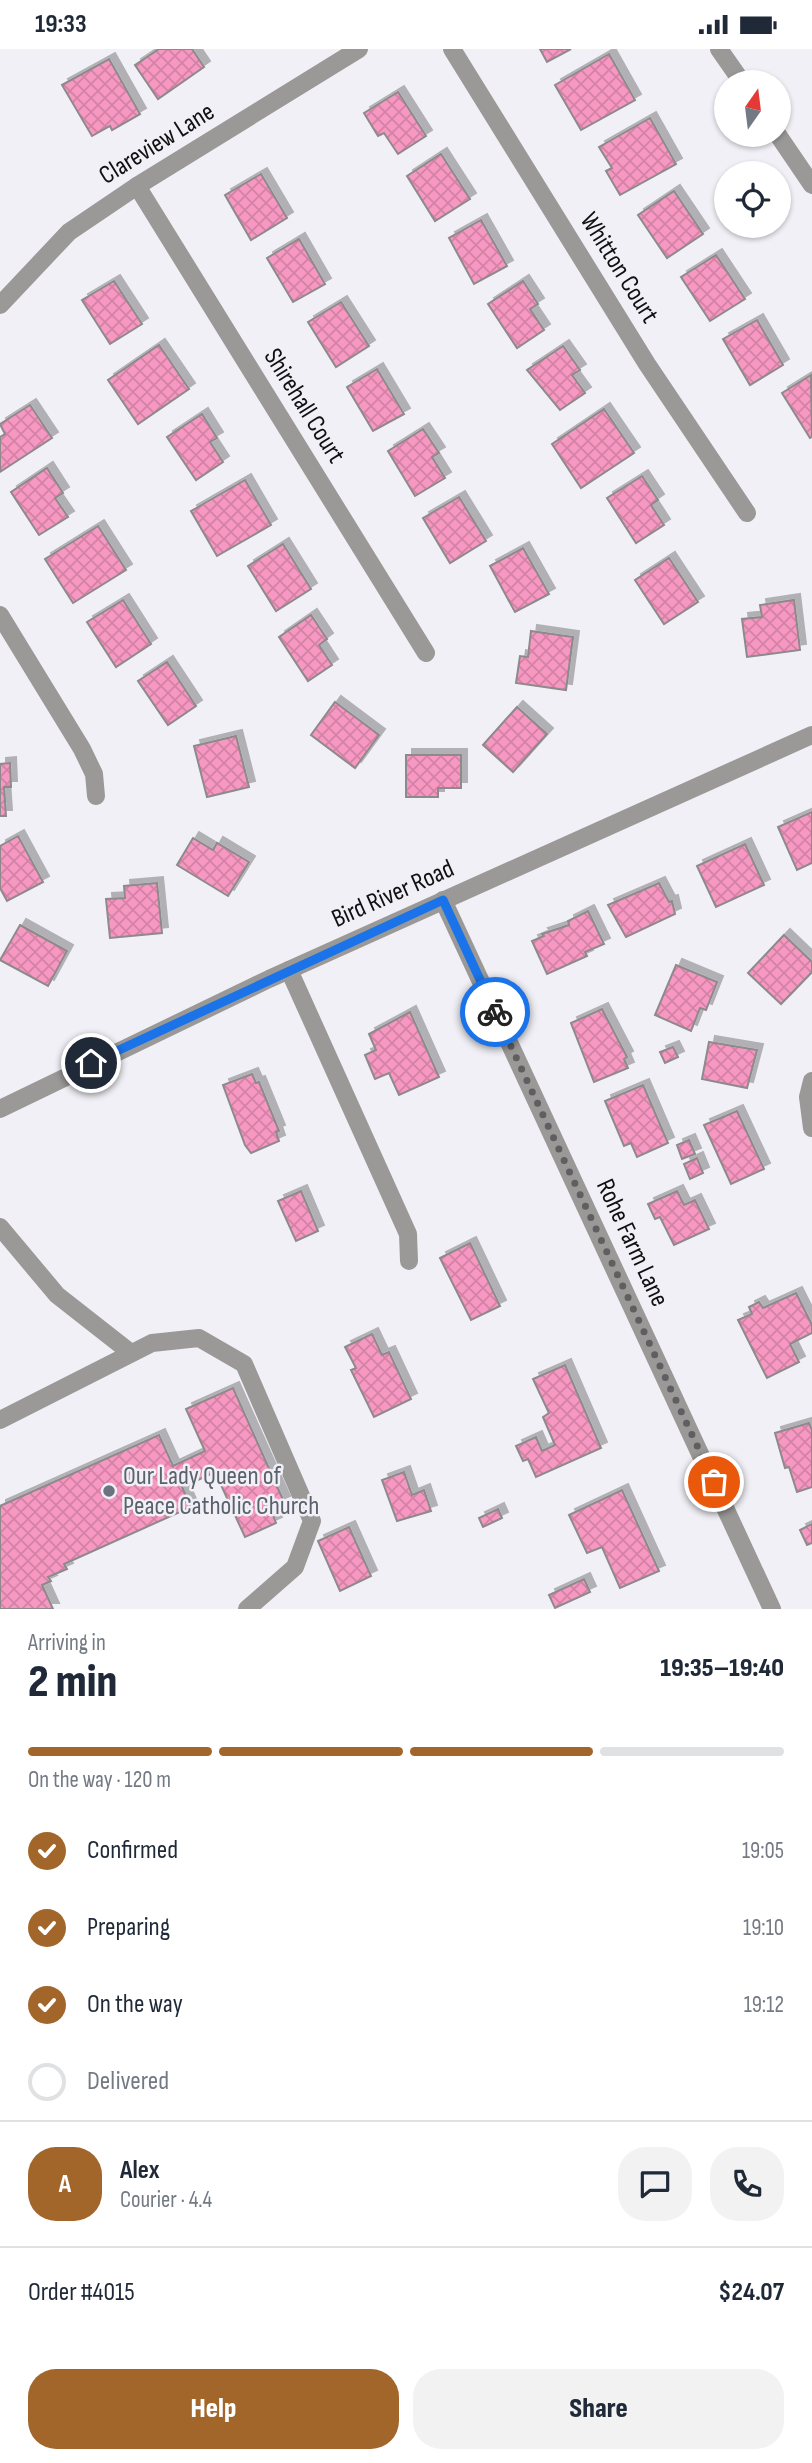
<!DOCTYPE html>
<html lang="en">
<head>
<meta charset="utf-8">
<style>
	:root { --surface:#fff; --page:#f2f2f3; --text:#1f2937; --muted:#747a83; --line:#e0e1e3; --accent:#a3662a }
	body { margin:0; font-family:"Sofia Sans Condensed",sans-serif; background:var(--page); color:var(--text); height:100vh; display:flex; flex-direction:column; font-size:26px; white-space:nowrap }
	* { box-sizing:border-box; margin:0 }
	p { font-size:23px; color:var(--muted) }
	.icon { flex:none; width:38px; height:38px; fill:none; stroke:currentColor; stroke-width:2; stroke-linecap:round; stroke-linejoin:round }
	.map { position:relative; height:1560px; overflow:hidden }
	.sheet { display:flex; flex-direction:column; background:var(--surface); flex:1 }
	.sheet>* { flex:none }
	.needle { width:46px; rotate:14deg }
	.buttons { position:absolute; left:714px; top:21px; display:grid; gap:14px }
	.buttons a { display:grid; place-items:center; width:77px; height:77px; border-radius:50%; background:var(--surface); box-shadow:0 2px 5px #0004; font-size:35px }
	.pin { position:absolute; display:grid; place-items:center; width:60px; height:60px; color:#fff; margin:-30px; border:4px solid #fff; border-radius:50%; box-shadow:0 2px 7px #0007 }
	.courier { position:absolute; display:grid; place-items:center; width:70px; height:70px; margin:-35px; border:5px solid #1a73e8; border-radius:50%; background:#fff; color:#222; box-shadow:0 2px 9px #0007 }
	.head em { font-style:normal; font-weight:800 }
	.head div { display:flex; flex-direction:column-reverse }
	.head { display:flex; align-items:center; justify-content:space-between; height:119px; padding:0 28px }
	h1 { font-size:46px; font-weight:800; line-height:52px }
	.bar { display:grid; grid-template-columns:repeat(4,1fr); gap:10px 7px; align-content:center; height:84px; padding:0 28px }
	.bar i { height:9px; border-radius:5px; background:var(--line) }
	.bar .active { background:var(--accent) }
	.bar p { grid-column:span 4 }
	.line { display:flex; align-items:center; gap:18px; padding:0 28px; border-top:2px solid var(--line) }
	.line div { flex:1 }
	.round { display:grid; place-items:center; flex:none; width:74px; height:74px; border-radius:28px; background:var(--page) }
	ol { padding:0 28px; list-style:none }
	li { display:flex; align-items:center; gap:21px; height:77px }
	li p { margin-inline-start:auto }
	li .icon { padding:7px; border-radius:50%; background:var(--accent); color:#fff; stroke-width:4 }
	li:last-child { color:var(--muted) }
	li i { width:38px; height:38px; border:4px solid var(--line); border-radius:50% }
	.cta { display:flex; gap:14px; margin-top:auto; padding:14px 28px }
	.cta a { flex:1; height:80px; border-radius:28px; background:var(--accent); color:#fff; font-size:28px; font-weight:800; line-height:80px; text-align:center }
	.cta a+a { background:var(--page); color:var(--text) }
	.status { display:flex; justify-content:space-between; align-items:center; height:49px; padding:0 35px; background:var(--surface); direction:ltr }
	.status svg { height:19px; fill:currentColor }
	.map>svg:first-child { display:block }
	.building { fill:url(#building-cross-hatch); stroke:#8e898b; stroke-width:2; filter:url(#shadow) }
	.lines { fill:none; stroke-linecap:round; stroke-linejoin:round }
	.minor { stroke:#9a9997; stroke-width:18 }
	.done { stroke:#5f5e61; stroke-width:7; stroke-dasharray:0 12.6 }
	.route { stroke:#1a73e8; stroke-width:9 }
	.worship-dot { fill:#6b7280; stroke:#f1f0f6; stroke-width:2.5 }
	.labels { text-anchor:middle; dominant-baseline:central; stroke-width:5; stroke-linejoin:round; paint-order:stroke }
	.street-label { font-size:26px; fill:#101011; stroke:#f1f0f6 }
	.worship-label { font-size:26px; fill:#5b616d; stroke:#f1f0f6; text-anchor:start }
</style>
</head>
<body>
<div class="status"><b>19:33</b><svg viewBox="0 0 49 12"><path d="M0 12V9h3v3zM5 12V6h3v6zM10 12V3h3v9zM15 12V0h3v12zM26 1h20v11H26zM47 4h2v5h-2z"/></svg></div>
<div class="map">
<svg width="812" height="1560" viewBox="0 0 812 1560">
	<defs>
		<pattern id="building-cross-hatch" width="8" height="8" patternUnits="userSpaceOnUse" patternTransform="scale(1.75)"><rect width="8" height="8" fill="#f798c2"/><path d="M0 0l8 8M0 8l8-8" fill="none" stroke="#d382a6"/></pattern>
		<filter id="shadow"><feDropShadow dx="6" dy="-6" stdDeviation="0" flood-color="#0004"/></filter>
	</defs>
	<rect width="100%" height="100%" fill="#f1f0f6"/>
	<g class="building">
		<polygon points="159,0 192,0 204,18 158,50 135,16"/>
		<polygon points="540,0 571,0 547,13"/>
		<polygon points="609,5 635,51 581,81 555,36"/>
		<polygon points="109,10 140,65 112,81 110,77 92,87 62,36"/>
		<polygon points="398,43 426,87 398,105 384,84 378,87 364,64"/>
		<polygon points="650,69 676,115 620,146 606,122 612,119 599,98"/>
		<polygon points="441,105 470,150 435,172 407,127"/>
		<polygon points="261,125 287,169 251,191 225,146"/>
		<polygon points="674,142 703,185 667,209 638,166"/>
		<polygon points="481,171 507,217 474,235 449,189"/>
		<polygon points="299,190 325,235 293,253 267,209"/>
		<polygon points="716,206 745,250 710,272 681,228"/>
		<polygon points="114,232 142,275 110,295 82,251"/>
		<polygon points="523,232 538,255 530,260 544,281 517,299 488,255"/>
		<polygon points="341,253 369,297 336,318 308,273"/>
		<polygon points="757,271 783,316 750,336 723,290"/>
		<polygon points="159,296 189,340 138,375 108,331"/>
		<polygon points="563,297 580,321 572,326 585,344 560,361 527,321"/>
		<polygon points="377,320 404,365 373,382 347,338"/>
		<polygon points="811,326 812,388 810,389 782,344"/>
		<polygon points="30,356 52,389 0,423 0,388 5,385 0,375"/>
		<polygon points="604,360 634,404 581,439 552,395"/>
		<polygon points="202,365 217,389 210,393 223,413 196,431 167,388"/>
		<polygon points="423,380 439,404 432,408 445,429 415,447 388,402"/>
		<polygon points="47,419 63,444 55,449 68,468 39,486 11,443"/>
		<polygon points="642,427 658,451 651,456 664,476 636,494 607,449"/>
		<polygon points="245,431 271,476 217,507 191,462"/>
		<polygon points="459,448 486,492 450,514 423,469"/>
		<polygon points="98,477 126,521 73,554 45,510"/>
		<polygon points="283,495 311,540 276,562 248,517"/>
		<polygon points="523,499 549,545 515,563 490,517"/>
		<polygon points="669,509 698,553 664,575 635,531"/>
		<polygon points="123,551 151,595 116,618 87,573"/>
		<polygon points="794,551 800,601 747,608 742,570 762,568 760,556"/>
		<polygon points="311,566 327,590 319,596 332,616 308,632 279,588"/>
		<polygon points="531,582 573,588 566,641 516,634 520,607 528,608"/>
		<polygon points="167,613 196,657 168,676 138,632"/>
		<polygon points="335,653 379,686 355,719 311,686"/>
		<polygon points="517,658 547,685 513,723 483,696"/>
		<polygon points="236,687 249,738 207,748 194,697"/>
		<polygon points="406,706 461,706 461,739 438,739 438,748 406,748"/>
		<polygon points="10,714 11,738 4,738 6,767 0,767 0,715"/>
		<polygon points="812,763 812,814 797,821 778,778"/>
		<polygon points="18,787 43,833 7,852 0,839 0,797"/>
		<polygon points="193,789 213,801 217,794 249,813 228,847 177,816"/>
		<polygon points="745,795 764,836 716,858 697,817"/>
		<polygon points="157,834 162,884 110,889 106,850 125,849 124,837"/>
		<polygon points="659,834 669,853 672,852 675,865 626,888 608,856"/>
		<polygon points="588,862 604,895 585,903 587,907 547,925 532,892 544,887 542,885 569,876 568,872"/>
		<polygon points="20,876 67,902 48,937 0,911"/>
		<polygon points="784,886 812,913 812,923 781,955 748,924"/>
		<polygon points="676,916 717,933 706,961 700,959 691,982 655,966"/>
		<polygon points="602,960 627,1008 624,1010 628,1019 594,1033 571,974"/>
		<polygon points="410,963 439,1028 399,1046 389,1024 375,1030 365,1006 376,1001 369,985"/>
		<polygon points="709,993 757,1001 747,1039 702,1030"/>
		<polygon points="673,998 678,1008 665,1014 660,1003"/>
		<polygon points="252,1025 256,1034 259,1033 279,1082 276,1083 279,1092 251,1104 245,1096 223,1036"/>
		<polygon points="643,1036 668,1094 637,1108 631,1094 624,1097 605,1052"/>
		<polygon points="737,1062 764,1120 731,1135 704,1076"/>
		<polygon points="689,1091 695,1105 682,1110 677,1096"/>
		<polygon points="697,1109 703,1124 690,1130 684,1115"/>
		<polygon points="301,1142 318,1182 296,1192 278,1152"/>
		<polygon points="677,1142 684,1156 695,1151 709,1180 674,1196 660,1168 655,1170 648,1155"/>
		<polygon points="470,1194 500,1257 471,1271 440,1209"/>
		<polygon points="796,1244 812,1276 812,1284 790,1295 799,1313 767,1329 738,1271 752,1265 749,1258 759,1253 763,1259"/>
		<polygon points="372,1285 382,1306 389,1303 411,1350 374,1368 351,1321 356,1319 345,1298"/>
		<polygon points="565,1316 601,1399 536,1428 528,1410 523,1412 516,1397 536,1388 542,1402 555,1396 543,1368 549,1364 533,1330"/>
		<polygon points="233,1339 284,1453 270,1459 276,1474 245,1488 215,1423 198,1431 194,1424 179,1431 191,1458 64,1515 67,1520 48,1528 51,1532 42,1536 53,1560 0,1560 0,1457 159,1386 173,1417 205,1402 186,1360"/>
		<polygon points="809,1374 812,1381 812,1438 797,1443 789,1418 785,1419 775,1384"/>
		<polygon points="404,1423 412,1446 424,1441 431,1462 397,1472 382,1431"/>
		<polygon points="622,1441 659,1522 620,1539 602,1498 587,1504 569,1466"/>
		<polygon points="498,1460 502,1469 483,1478 479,1469"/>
		<polygon points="812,1475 812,1494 807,1496 800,1481"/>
		<polygon points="349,1478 371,1527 340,1542 318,1492"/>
		<polygon points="584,1530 590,1543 555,1559 549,1546"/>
	</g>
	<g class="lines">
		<g class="minor">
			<polyline points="452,0 647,315 747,464"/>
			<polyline points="719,0 742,33"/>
			<polyline points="778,86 812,136"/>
			<polyline points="137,137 426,604"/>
			<polyline points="0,256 69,183 137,137 359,0"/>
			<polyline points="0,566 82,700 94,725 96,747"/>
			<polyline points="443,851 772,1560"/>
			<polyline points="289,921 408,1185 409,1212"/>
			<polyline points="812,1032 808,1048 812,1079"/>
			<polyline points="0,1060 269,930 812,686"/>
			<polyline points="0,1178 57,1246 131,1304"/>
			<polyline points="0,1371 152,1294 199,1289 244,1315 312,1472 295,1518 247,1560"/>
		</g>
	</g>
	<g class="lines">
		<polyline class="done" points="495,963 714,1433"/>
		<polyline class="route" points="91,1014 443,851 495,963"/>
	</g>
	<circle class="worship-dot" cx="109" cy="1442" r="7"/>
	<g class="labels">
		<g class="street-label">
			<text transform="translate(157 95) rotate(-32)">Clareview Lane</text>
			<text transform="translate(619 219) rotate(58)">Whitton Court</text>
			<text transform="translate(304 357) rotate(58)">Shirehall Court</text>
			<text transform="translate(393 845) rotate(-24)">Bird River Road</text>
			<text transform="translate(632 1194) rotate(65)">Rohe Farm Lane</text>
		</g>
		<g class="worship-label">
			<text x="123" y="1427">Our Lady Queen of<tspan x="123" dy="30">Peace Catholic Church</tspan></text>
		</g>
	</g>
</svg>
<div class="buttons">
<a><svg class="needle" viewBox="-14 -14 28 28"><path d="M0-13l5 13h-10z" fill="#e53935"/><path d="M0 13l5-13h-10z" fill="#747a83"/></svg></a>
<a><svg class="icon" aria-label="locate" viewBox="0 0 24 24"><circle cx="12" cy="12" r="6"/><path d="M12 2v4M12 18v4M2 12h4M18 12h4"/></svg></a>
</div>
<div class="pin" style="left:714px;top:1433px;background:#ea580c"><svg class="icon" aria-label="bag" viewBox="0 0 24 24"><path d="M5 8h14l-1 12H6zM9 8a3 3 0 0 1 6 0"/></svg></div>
<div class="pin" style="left:91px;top:1014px;background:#1f2937"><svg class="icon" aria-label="home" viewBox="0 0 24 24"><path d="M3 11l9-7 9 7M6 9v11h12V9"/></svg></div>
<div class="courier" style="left:495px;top:963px"><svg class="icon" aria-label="bike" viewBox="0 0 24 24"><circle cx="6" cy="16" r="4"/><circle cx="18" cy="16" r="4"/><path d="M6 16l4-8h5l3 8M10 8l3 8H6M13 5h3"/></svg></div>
</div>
<section class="sheet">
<div class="head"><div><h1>2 min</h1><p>Arriving in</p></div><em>19:35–19:40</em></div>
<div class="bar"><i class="active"></i><i class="active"></i><i class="active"></i><i></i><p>On the way · 120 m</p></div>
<ol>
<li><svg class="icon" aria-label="check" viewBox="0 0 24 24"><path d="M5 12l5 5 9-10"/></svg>Confirmed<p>19:05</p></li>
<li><svg class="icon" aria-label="check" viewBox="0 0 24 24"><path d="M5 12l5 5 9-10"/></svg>Preparing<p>19:10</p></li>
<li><svg class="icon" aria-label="check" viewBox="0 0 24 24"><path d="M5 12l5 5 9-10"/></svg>On the way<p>19:12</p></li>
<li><i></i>Delivered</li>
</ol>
<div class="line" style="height:126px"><b class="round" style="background:var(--accent);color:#fff">A</b><div><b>Alex</b><p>Courier · 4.4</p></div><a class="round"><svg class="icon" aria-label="chat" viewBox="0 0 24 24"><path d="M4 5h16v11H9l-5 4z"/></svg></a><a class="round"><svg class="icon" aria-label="phone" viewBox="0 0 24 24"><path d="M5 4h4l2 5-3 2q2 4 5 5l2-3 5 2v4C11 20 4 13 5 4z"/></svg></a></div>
<div class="line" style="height:91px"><div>Order #4015</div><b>$24.07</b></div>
<div class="cta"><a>Help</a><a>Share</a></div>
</section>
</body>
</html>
